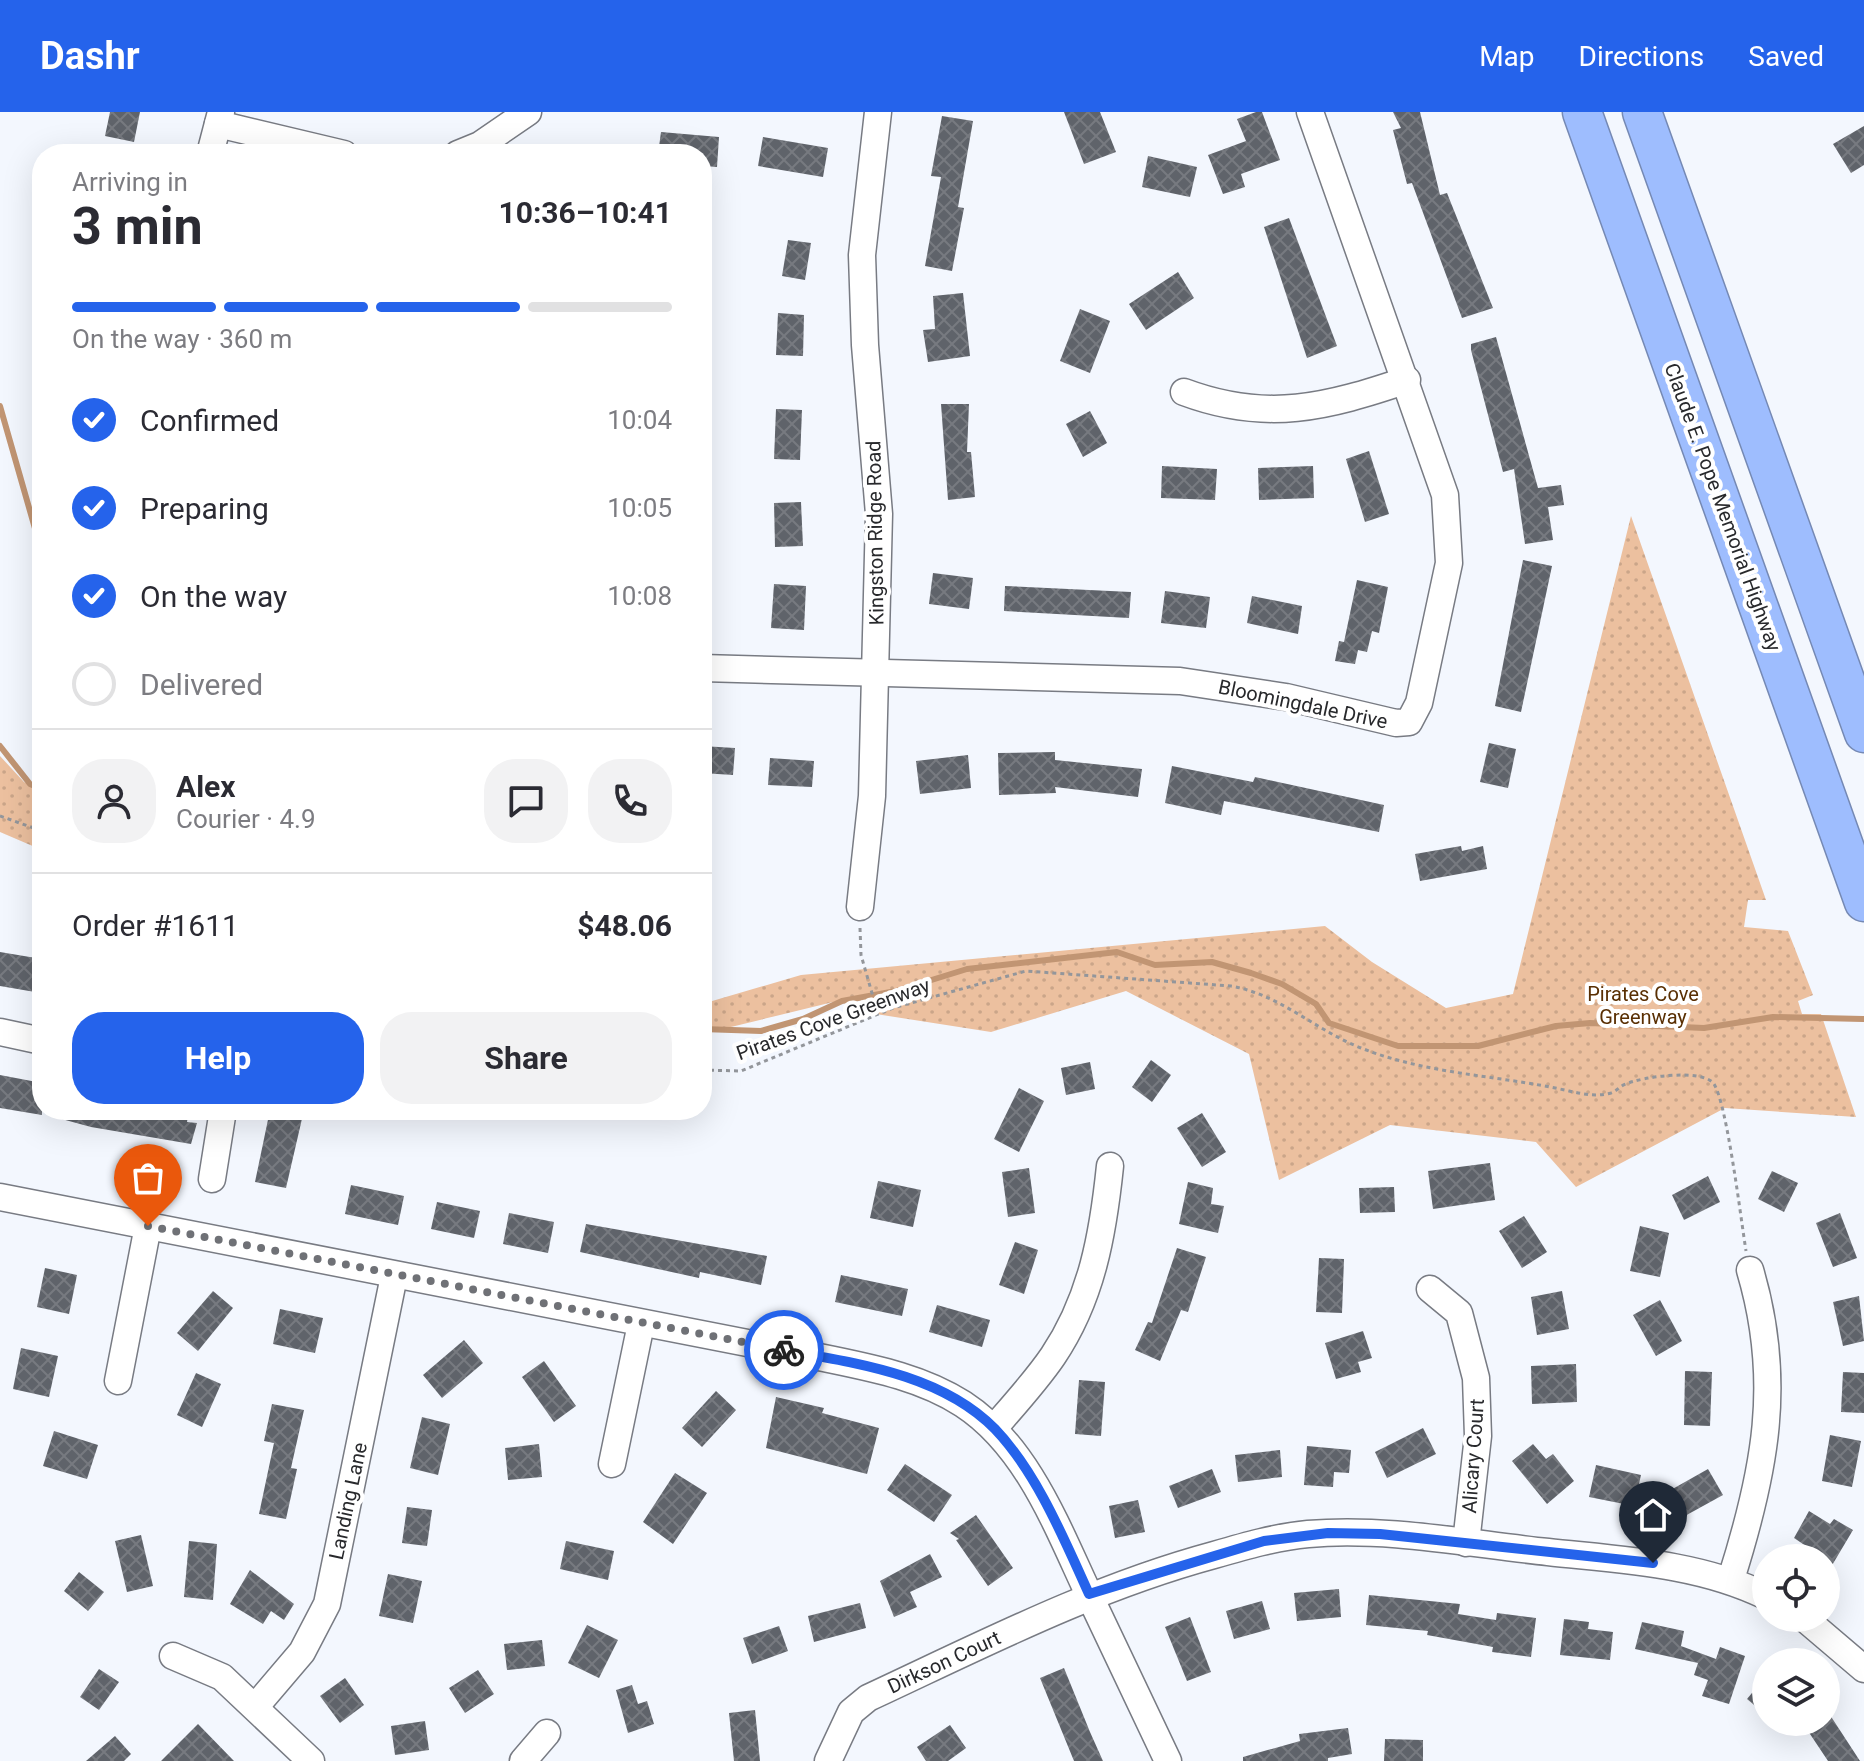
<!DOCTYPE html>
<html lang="en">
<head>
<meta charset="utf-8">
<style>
	:root { --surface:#fff; --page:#f2f2f3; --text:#2b2b33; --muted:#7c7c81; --line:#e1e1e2; --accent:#2563eb }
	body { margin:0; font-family:Roboto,sans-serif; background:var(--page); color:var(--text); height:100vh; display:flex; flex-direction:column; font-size:30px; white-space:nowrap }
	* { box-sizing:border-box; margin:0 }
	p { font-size:26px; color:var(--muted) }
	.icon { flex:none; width:44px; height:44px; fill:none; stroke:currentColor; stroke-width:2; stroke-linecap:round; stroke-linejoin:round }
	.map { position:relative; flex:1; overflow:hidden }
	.sheet { position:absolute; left:32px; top:32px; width:680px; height:976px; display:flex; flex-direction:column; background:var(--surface); border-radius:32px; box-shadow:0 8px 32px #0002 }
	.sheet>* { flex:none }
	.fabs { position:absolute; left:1752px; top:1432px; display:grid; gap:16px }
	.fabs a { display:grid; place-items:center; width:88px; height:88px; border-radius:50%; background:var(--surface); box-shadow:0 8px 32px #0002; font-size:40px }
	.pin { position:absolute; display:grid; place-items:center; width:68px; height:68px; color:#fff; margin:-82px -34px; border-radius:50% 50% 50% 0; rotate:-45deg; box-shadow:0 0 8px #0007 }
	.pin .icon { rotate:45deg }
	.courier { position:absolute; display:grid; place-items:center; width:80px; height:80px; margin:-40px; border:6px solid #2563eb; border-radius:50%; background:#fff; color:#222; box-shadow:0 2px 10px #0007 }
	.head em { font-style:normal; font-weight:700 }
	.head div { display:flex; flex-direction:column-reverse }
	.head { display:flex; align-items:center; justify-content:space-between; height:136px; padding:0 40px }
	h1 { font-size:52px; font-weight:700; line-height:60px }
	.bar { display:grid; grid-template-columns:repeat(4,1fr); gap:12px 8px; align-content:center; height:96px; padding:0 40px }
	.bar i { height:10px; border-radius:6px; background:var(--line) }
	.bar .selected { background:var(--accent) }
	.bar p { grid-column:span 4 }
	.line { display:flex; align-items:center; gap:20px; padding:0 40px; border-top:2px solid var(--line) }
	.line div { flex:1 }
	.round { display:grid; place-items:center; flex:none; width:84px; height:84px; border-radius:32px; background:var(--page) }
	ol { padding:0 40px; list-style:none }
	li { display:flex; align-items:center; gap:24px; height:88px }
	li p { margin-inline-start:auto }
	li .icon { padding:8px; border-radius:50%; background:var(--accent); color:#fff; stroke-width:4 }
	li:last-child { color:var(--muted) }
	li i { width:44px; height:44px; border:4px solid var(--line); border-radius:50% }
	.primary-button { display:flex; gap:16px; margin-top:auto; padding:16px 40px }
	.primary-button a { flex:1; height:92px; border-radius:32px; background:var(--accent); color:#fff; font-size:32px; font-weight:700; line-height:92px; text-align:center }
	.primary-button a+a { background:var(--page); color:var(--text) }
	header { display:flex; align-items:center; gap:48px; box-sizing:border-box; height:112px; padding:0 40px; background:var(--accent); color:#fff }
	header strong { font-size:38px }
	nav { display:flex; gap:44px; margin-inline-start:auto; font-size:28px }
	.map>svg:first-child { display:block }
	.park { fill:url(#park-dots) }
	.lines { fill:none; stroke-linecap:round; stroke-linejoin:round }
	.stream { stroke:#c19573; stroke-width:6 }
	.building { fill:url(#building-cross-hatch) }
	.minor-casing { stroke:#787b83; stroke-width:29 }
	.highway-casing { stroke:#7589b4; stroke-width:41 }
	.path { stroke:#93969b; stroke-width:3; stroke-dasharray:4 4; stroke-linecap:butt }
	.minor { stroke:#fff; stroke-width:26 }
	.highway { stroke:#9ebdfe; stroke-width:38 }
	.done { stroke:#6f7176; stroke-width:8; stroke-dasharray:0 14.4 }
	.route { stroke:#2563eb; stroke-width:10 }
	.labels { text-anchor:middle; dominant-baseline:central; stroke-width:8; stroke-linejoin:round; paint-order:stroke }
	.street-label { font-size:20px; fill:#28292c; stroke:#fff }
	.park-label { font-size:20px; fill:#592f03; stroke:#fff }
</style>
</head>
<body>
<header>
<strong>Dashr</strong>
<nav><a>Map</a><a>Directions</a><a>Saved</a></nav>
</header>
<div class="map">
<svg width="1864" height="1649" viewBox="0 0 1864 1649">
	<defs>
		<pattern id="park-dots" width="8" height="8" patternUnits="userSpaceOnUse" patternTransform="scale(2)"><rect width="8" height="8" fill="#ecc09f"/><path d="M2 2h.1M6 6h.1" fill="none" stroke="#caa589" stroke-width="1.8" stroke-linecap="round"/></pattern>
		<pattern id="building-cross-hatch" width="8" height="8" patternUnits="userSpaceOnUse" patternTransform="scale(2)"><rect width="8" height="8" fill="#5f636a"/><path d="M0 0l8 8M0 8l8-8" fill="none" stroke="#777a80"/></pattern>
	</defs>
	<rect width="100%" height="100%" fill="#f3f7fe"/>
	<g class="park">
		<polygon points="1631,404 1766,788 1748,788 1744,815 1788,819 1813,883 1798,889 1802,902 1821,902 1856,1005 1725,996 1576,1075 1536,1030 1390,1013 1279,1068 1249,942 1126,879 991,920 863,900 866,882 702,922 702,892 801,863 1325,814 1372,850 1446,896 1513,882"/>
		<polygon points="0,644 24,670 42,680 42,738 0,720"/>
	</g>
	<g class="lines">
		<g class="stream">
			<polyline points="0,294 42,441"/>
			<polyline points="0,634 30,672 42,677"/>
			<polyline points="702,917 761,919 803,907 842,889 896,879 967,857 1117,840 1155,853 1212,850 1251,861 1282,872 1316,892 1329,911 1398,934 1478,934 1556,914 1590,911 1704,916 1773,905 1863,907"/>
		</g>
	</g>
	<g class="building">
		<polygon points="110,0 140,0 134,30 105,24"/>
		<polygon points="1064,0 1100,0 1116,40 1084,52"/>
		<polygon points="1256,0 1262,0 1280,48 1241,62 1245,75 1223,82 1208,43 1246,29 1237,7"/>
		<polygon points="1393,0 1420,0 1440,83 1447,81 1493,196 1462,206 1412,71 1407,72 1393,18 1401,16"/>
		<polygon points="942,4 973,9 958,95 964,96 952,159 925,154 941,65 931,64"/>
		<polygon points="1864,14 1864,53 1851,61 1833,32"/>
		<polygon points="661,20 719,25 717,55 702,54 702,42 658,42"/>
		<polygon points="763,25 828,36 823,65 758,54"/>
		<polygon points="1148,44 1197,55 1190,85 1142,75"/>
		<polygon points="1289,106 1337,234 1307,246 1264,115"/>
		<polygon points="788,128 811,131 805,168 782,164"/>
		<polygon points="1178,160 1194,186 1146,218 1129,192"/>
		<polygon points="963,181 970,244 928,250 923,218 935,217 933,184"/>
		<polygon points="1080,197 1110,209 1090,261 1060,249"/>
		<polygon points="778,201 804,203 803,244 776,243"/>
		<polygon points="1496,225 1538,376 1561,373 1564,393 1548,395 1553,428 1525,432 1514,357 1503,360 1471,238 1471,232"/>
		<polygon points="941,292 969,292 967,340 971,340 975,385 948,388"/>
		<polygon points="776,297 802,298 800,348 774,347"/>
		<polygon points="1090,299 1107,331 1083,345 1066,312"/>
		<polygon points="1369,339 1389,402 1365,410 1346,347"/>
		<polygon points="1162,354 1217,357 1215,388 1161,386"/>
		<polygon points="1313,354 1314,386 1259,388 1258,356"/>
		<polygon points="801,390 803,434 775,435 774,391"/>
		<polygon points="1523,448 1552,454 1521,600 1495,594"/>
		<polygon points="933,461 973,466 969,497 929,492"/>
		<polygon points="1357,468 1388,475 1379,521 1372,519 1367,540 1358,538 1355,552 1335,549 1339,529 1344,530"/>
		<polygon points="774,472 806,474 804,518 771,516"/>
		<polygon points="1005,474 1131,480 1129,506 1004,499"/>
		<polygon points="1165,479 1210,485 1206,516 1161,511"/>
		<polygon points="1252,484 1302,494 1298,522 1247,511"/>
		<polygon points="1489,631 1516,637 1508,676 1480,670"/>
		<polygon points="702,634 735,636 733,663 702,661"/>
		<polygon points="1055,640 1055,648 1142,657 1138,685 1055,675 1056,681 999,683 998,641"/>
		<polygon points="968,643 971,676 920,682 916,649"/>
		<polygon points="770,646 814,649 812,675 768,673"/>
		<polygon points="1172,654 1253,670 1255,665 1384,693 1379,720 1224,689 1221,703 1165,691"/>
		<polygon points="1461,734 1462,739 1483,734 1487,757 1420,769 1415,742"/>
		<polygon points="0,840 42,847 42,873 37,872 35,880 0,874"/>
		<polygon points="1151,948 1171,963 1152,990 1132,975"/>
		<polygon points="1090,950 1095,977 1066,983 1061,956"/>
		<polygon points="0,963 42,971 42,1003 0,996"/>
		<polygon points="1019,976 1044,989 1019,1040 994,1027"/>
		<polygon points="58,998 189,998 187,1010 197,1011 191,1032 91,1015 58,1006"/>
		<polygon points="270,998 304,998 286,1076 255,1070"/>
		<polygon points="1202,1001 1226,1040 1202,1055 1177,1016"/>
		<polygon points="1490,1051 1495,1088 1433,1097 1428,1059"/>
		<polygon points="1029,1056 1035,1101 1008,1105 1002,1060"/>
		<polygon points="1772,1059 1798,1071 1784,1100 1758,1087"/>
		<polygon points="1708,1064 1720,1090 1684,1108 1672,1083"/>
		<polygon points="878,1069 921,1078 913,1115 870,1106"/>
		<polygon points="1188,1070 1213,1076 1211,1092 1224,1094 1218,1121 1179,1112"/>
		<polygon points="351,1073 404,1084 398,1113 345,1102"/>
		<polygon points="1394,1075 1395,1100 1360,1101 1359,1076"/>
		<polygon points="437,1090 480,1099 474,1126 431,1117"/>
		<polygon points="509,1101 554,1110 548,1141 503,1132"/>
		<polygon points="1840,1101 1857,1146 1833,1155 1816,1111"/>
		<polygon points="1524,1104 1547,1140 1522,1156 1499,1119"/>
		<polygon points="586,1112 767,1144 761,1173 700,1160 699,1166 580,1140"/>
		<polygon points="1640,1114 1669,1121 1660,1165 1630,1159"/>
		<polygon points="1015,1130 1038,1138 1024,1182 999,1173"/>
		<polygon points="1177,1136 1206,1145 1188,1200 1181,1198 1160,1249 1135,1238 1148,1210 1152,1211"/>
		<polygon points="1319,1146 1344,1147 1342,1201 1316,1200"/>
		<polygon points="45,1156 77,1163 69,1202 37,1195"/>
		<polygon points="841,1163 908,1177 902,1204 835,1190"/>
		<polygon points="213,1179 233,1196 198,1239 177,1221"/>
		<polygon points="1562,1179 1569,1217 1537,1223 1531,1185"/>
		<polygon points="1859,1184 1864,1229 1843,1234 1833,1190"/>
		<polygon points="1660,1188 1682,1229 1656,1244 1633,1203"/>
		<polygon points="937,1193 990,1208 982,1235 929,1220"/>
		<polygon points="280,1197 323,1206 315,1241 273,1232"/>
		<polygon points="1363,1219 1372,1246 1358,1250 1361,1260 1336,1267 1325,1231"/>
		<polygon points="464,1228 483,1251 442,1286 423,1263"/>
		<polygon points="21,1236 58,1244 49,1285 13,1277"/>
		<polygon points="544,1249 576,1294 554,1310 522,1265"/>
		<polygon points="1576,1252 1577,1290 1532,1292 1531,1254"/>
		<polygon points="1685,1259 1712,1260 1710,1314 1684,1313"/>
		<polygon points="1843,1260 1864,1261 1864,1301 1841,1300"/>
		<polygon points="196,1261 221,1272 202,1315 177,1303"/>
		<polygon points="1079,1268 1105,1270 1101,1324 1075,1322"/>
		<polygon points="716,1279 736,1298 702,1335 682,1316"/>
		<polygon points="776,1285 824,1296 822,1301 879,1316 867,1362 766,1336"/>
		<polygon points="272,1292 304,1298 291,1356 297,1357 286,1407 259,1402 274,1331 264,1329"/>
		<polygon points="422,1305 450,1312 438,1363 410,1356"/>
		<polygon points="1423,1316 1436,1342 1387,1366 1375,1340"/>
		<polygon points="54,1319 98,1333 87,1367 43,1354"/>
		<polygon points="1830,1323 1861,1329 1852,1375 1822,1369"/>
		<polygon points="539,1332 542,1365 508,1368 505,1336"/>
		<polygon points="1533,1332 1546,1347 1553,1342 1574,1369 1547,1392 1512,1349"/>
		<polygon points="1307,1334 1351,1338 1349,1361 1334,1360 1333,1375 1304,1373"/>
		<polygon points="1280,1338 1282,1365 1238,1370 1235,1343"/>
		<polygon points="905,1352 952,1383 934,1410 887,1378"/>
		<polygon points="1596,1353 1641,1363 1634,1394 1589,1385"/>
		<polygon points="1212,1357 1221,1380 1178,1396 1169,1374"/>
		<polygon points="1708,1357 1723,1383 1683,1405 1669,1379"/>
		<polygon points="675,1361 707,1381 673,1432 643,1410"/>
		<polygon points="1138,1388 1145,1420 1115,1426 1109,1394"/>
		<polygon points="407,1395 432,1398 427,1434 402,1431"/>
		<polygon points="1809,1399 1830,1412 1834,1407 1853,1418 1831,1455 1826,1452 1826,1446 1816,1446 1807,1440 1809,1436 1794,1426"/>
		<polygon points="976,1403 1013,1456 988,1474 956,1428 959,1427 950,1421"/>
		<polygon points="141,1423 153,1474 127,1480 115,1429"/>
		<polygon points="189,1429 217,1432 213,1488 184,1485"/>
		<polygon points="566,1429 614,1439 608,1468 560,1457"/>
		<polygon points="930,1442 942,1465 910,1480 917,1495 894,1505 880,1469"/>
		<polygon points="250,1458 294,1492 284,1508 271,1499 263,1512 230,1492"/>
		<polygon points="79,1460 104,1480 88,1499 64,1479"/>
		<polygon points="388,1462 422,1469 413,1511 379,1504"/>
		<polygon points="1339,1477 1341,1505 1297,1509 1294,1481"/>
		<polygon points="1369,1483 1460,1492 1458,1502 1496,1508 1497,1501 1536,1506 1531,1545 1492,1540 1493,1535 1427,1523 1428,1519 1366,1513"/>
		<polygon points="1262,1489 1270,1517 1234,1527 1226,1499"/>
		<polygon points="860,1491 866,1516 814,1530 808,1504"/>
		<polygon points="1190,1505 1211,1560 1187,1569 1165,1515"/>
		<polygon points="1564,1507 1589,1510 1588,1517 1613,1520 1610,1548 1560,1543"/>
		<polygon points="1642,1510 1684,1519 1681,1534 1716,1547 1720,1535 1745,1544 1729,1592 1702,1584 1708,1568 1694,1563 1698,1551 1635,1537"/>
		<polygon points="587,1513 618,1528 599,1566 568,1551"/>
		<polygon points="779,1514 788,1539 752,1552 743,1526"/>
		<polygon points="542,1528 545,1554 507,1558 504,1532"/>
		<polygon points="1064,1556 1090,1620 1103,1649 1074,1649 1040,1566"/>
		<polygon points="99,1557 119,1570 99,1598 80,1585"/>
		<polygon points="478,1558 494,1582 465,1601 449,1576"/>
		<polygon points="1766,1564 1766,1603 1747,1587"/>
		<polygon points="345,1566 364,1593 340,1611 320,1584"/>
		<polygon points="632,1573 638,1592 647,1589 654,1612 628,1621 616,1578"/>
		<polygon points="755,1598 760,1649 734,1649 729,1601"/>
		<polygon points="1830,1603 1860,1649 1828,1649 1802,1610 1826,1610"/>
		<polygon points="425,1609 429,1638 395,1643 391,1614"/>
		<polygon points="198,1612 234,1649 161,1649"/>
		<polygon points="950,1613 966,1636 948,1649 926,1649 917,1635"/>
		<polygon points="1348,1616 1352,1642 1328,1646 1328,1649 1243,1649 1243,1645 1300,1629 1299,1622"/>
		<polygon points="115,1624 131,1642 124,1649 86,1649"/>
		<polygon points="1385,1627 1423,1628 1423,1649 1384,1649"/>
	</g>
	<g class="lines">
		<defs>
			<g id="minor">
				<polyline points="218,12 344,42"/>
				<polyline points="210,42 221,0"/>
				<polyline points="458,42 480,33 528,0"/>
				<path d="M 1184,280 C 1267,311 1327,295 1407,268"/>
				<polyline points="702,556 1180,569 1286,585 1396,611 1409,610 1419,591 1449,451 1445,383 1310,0"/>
				<polyline points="860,795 872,684 879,402 865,233 862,143 878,0"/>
				<polyline points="0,920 42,929"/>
				<polyline points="212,1067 223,998"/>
				<path d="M 0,1085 L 824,1246 C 872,1256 921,1265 963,1292 C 1029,1335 1059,1420 1092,1489 C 1117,1542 1143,1596 1168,1649"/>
				<polyline points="1430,1177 1459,1201 1476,1266 1478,1324 1466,1431"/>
				<polyline points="118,1269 148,1114"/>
				<path d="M 994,1316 C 1014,1293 1036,1269 1053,1244 C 1092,1186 1103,1122 1110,1054"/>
				<polyline points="612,1352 641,1212"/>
				<path d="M 1731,1467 C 1765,1360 1783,1269 1750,1158"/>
				<polyline points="1804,1506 1864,1557"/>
				<polyline points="173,1544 222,1565 311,1649"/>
				<polyline points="256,1594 302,1540 327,1492 394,1164"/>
				<polyline points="523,1649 547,1621"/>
				<path d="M 828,1649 L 851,1600 L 868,1586 C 982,1533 1092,1476 1214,1443 C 1245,1434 1276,1425 1308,1422 C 1387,1415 1470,1432 1548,1440 C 1622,1448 1698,1451 1766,1484"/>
			</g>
			<g id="highway">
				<polyline points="1582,0 1864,790"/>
				<polyline points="1642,0 1864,621"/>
			</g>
		</defs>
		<use href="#minor" class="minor-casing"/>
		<use href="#highway" class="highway-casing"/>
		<g class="path">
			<polyline points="0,704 42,719"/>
			<polyline points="860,816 861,843 878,902"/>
			<path d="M 702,958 L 741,959 L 893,896 L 1026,859 L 1231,874 C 1281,883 1315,918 1361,936 C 1429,963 1499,963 1569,979 C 1583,982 1596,985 1611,981 C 1617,979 1620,974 1626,972 C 1641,965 1703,956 1714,972 C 1727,992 1741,1108 1746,1139"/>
		</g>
		<use href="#minor" class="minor"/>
		<use href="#highway" class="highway"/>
	</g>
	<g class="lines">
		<polyline class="done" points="148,1114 784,1238"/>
		<path class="route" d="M 784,1238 C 855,1251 941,1262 995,1317 C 1037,1361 1064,1427 1089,1482 L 1264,1429 L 1328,1421 L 1380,1422 L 1653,1451"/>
	</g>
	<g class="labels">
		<g class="street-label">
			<text transform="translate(1723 395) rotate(70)">Claude E. Pope Memorial Highway</text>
			<text transform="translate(875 421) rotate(-91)">Kingston Ridge Road</text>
			<text transform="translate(1303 592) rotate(12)">Bloomingdale Drive</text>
			<text transform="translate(833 907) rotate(-20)">Pirates Cove Greenway</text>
			<text transform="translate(1473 1344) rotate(-86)">Alicary Court</text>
			<text transform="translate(348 1389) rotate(-78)">Landing Lane</text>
			<text transform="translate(944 1550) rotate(-25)">Dirkson Court</text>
		</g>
		<g class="park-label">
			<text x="1643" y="882">Pirates Cove<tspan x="1643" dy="23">Greenway</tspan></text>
		</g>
	</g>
</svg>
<div class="fabs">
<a><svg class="icon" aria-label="locate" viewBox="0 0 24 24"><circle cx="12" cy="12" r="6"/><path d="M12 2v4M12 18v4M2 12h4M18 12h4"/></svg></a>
<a><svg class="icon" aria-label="layers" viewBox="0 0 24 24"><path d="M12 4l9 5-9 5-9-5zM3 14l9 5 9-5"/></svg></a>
</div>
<div class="pin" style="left:148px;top:1114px;background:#ea580c"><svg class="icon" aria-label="bag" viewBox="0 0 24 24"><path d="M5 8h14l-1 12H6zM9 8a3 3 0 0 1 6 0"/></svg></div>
<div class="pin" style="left:1653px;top:1451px;background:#1f2937"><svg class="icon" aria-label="home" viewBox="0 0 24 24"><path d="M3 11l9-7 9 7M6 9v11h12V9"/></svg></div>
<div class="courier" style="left:784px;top:1238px"><svg class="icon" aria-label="bike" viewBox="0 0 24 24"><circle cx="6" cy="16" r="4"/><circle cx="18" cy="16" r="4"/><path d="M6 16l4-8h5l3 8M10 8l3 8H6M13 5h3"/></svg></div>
<section class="sheet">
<div class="head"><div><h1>3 min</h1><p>Arriving in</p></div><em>10:36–10:41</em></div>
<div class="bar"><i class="selected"></i><i class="selected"></i><i class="selected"></i><i></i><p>On the way · 360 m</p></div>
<ol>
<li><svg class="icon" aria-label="check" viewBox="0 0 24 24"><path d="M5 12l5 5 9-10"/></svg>Confirmed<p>10:04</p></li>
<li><svg class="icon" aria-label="check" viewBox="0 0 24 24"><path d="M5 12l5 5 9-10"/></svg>Preparing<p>10:05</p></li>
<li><svg class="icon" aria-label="check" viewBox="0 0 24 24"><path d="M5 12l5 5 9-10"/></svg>On the way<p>10:08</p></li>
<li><i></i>Delivered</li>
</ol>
<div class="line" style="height:144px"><a class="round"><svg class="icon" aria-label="person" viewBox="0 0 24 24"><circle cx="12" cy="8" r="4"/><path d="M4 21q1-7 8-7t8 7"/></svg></a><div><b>Alex</b><p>Courier · 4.9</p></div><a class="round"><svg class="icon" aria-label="chat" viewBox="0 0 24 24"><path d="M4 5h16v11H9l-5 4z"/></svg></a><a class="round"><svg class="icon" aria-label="phone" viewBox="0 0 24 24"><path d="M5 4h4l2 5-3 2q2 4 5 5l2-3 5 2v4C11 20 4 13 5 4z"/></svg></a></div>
<div class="line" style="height:104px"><div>Order #1611</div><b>$48.06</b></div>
<div class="primary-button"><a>Help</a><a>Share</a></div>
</section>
</div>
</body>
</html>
